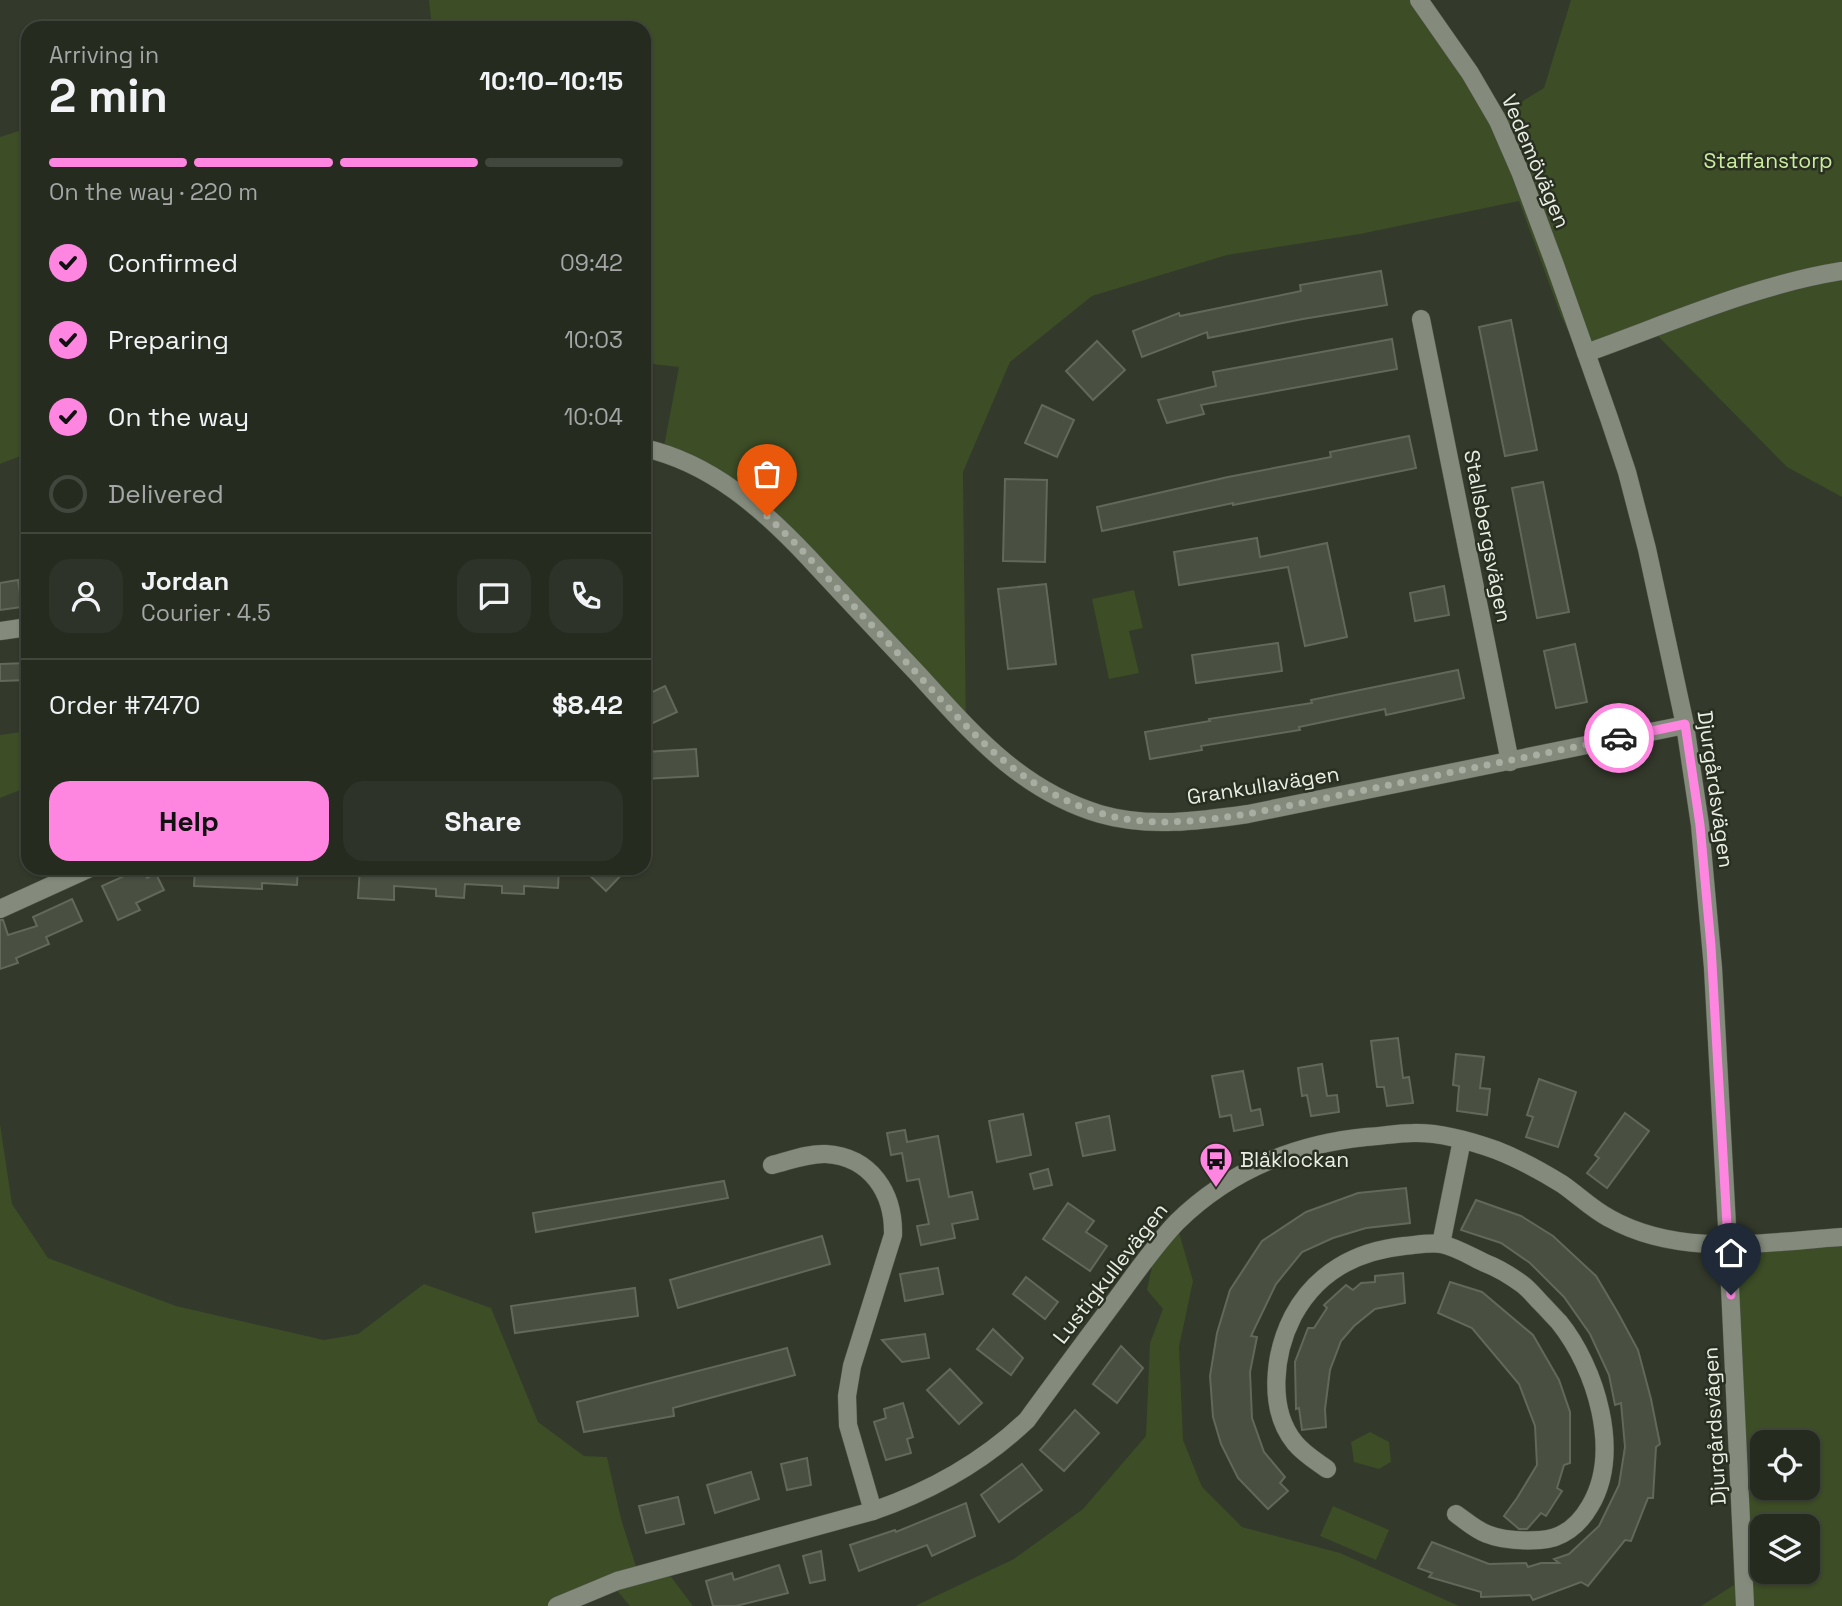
<!DOCTYPE html>
<html lang="en">
<head>
<meta charset="utf-8">
<style>
	:root { --surface:#262b20; --page:#2e3329; --text:#f1f3f6; --muted:#a4a7a5; --line:#42473e; --accent:#fe85e0 }
	body { margin:0; font-family:"Space Grotesk",sans-serif; background:var(--page); color:var(--text); height:100vh; display:flex; flex-direction:column; font-size:26px; white-space:nowrap }
	* { box-sizing:border-box; margin:0 }
	p { font-size:23px; color:var(--muted) }
	.icon { flex:none; width:38px; height:38px; fill:none; stroke:currentColor; stroke-width:2; stroke-linecap:round; stroke-linejoin:round }
	.map { position:relative; flex:1; overflow:hidden }
	.drawer { position:absolute; left:21px; top:21px; width:630px; height:854px; display:flex; flex-direction:column; background:var(--surface); border-radius:21px; box-shadow:0 2px 5px #0004,0 0 0 2px var(--line) }
	.drawer>* { flex:none }
	.controls { position:absolute; left:1750px; top:1430px; display:grid; gap:14px }
	.controls a { display:grid; place-items:center; width:70px; height:70px; border-radius:14px; background:var(--surface); box-shadow:0 2px 5px #0004,0 0 0 2px var(--line); font-size:35px }
	.pin { position:absolute; display:grid; place-items:center; width:60px; height:60px; color:#fff; margin:-72px -30px; border-radius:50% 50% 50% 0; rotate:-45deg; box-shadow:0 0 7px #0007 }
	.pin .icon { rotate:45deg }
	.courier { position:absolute; display:grid; place-items:center; width:70px; height:70px; margin:-35px; border:5px solid #fe85e0; border-radius:50%; background:#fff; color:#222; box-shadow:0 2px 9px #0007 }
	.headline em { font-style:normal; font-weight:700 }
	.headline div { display:flex; flex-direction:column-reverse }
	.headline { display:flex; align-items:center; justify-content:space-between; height:119px; padding:0 28px }
	h1 { font-size:46px; font-weight:700; line-height:52px }
	.bar { display:grid; grid-template-columns:repeat(4,1fr); gap:10px 7px; align-content:center; height:84px; padding:0 28px }
	.bar i { height:9px; border-radius:5px; background:var(--line) }
	.bar .on { background:var(--accent) }
	.bar p { grid-column:span 4 }
	.line { display:flex; align-items:center; gap:18px; padding:0 28px; border-top:2px solid var(--line) }
	.line div { flex:1 }
	.round { display:grid; place-items:center; flex:none; width:74px; height:74px; border-radius:21px; background:var(--page) }
	ol { padding:0 28px; list-style:none }
	li { display:flex; align-items:center; gap:21px; height:77px }
	li p { margin-inline-start:auto }
	li .icon { padding:7px; border-radius:50%; background:var(--accent); color:#111; stroke-width:4 }
	li:last-child { color:var(--muted) }
	li i { width:38px; height:38px; border:4px solid var(--line); border-radius:50% }
	.primary-button { display:flex; gap:14px; margin-top:auto; padding:14px 28px }
	.primary-button a { flex:1; height:80px; border-radius:21px; background:var(--accent); color:#111; font-size:28px; font-weight:700; line-height:80px; text-align:center }
	.primary-button a+a { background:var(--page); color:var(--text) }
	.map>svg:first-child { display:block }
	.green { fill:#3d4d26; fill-rule:evenodd }
	.building { fill:#494f41; stroke:#62695a; stroke-width:2 }
	.lines { fill:none; stroke-linecap:round; stroke-linejoin:round }
	.minor-casing { stroke:#505549; stroke-width:19 }
	.minor { stroke:#848b7c; stroke-width:18 }
	.done { stroke:#a9aea3; stroke-width:7; stroke-dasharray:0 12.6 }
	.route { stroke:#fe85e0; stroke-width:9 }
	.labels { text-anchor:middle; dominant-baseline:central; stroke-width:5; stroke-linejoin:round; paint-order:stroke }
	.park-label { font-size:21px; fill:#cbec9f; stroke:#292f21 }
	.street-label { font-size:21px; fill:#e9ede4; stroke:#292f21 }
	.poi-label { font-size:21px; fill:#e9ede4; stroke:#292f21; text-anchor:start }
</style>
</head>
<body>
<div class="map">
<svg width="1842" height="1606" viewBox="0 0 1842 1606">
	<rect width="100%" height="100%" fill="#33392b"/>
	<g class="green">
		<polygon points="429,0 1409,0 1457,63 1489,122 1544,88 1571,0 1842,0 1842,497 1787,467 1650,328 1577,349 1561,316 1519,201 1360,234 1227,255 1092,296 1010,362 963,472 966,735 862,621 740,503 662,457 679,367 644,363 644,28 432,28"/>
		<polygon points="28,128 28,453 0,464 0,137"/>
		<polygon points="1134,590 1143,628 1129,631 1139,673 1109,679 1092,599"/>
		<polygon points="28,731 28,787 0,798 0,735"/>
		<polygon points="0,1124 12,1204 48,1258 176,1306 324,1340 358,1334 424,1284 491,1308 538,1422 584,1456 607,1457 621,1519 639,1576 665,1569 693,1606 630,1606 612,1585 562,1606 0,1606"/>
		<polygon points="1176,1222 1193,1281 1179,1347 1183,1440 1202,1487 1242,1527 1340,1553 1459,1606 915,1606 1014,1559 1083,1509 1146,1436 1150,1343 1163,1309 1147,1290 1156,1248"/>
		<path d="M 1842,1233 L 1842,1606 L 1701,1606 L 1734,1585 L 1725,1321 L 1730,1244 ZM 1762,1442 L 1808,1442 L 1808,1488 L 1762,1488 ZM 1762,1526 L 1808,1526 L 1808,1572 L 1762,1572 Z"/>
		<polygon points="1370,1432 1389,1442 1391,1462 1379,1469 1354,1462 1351,1442"/>
		<polygon points="1333,1506 1389,1530 1376,1560 1320,1536"/>
	</g>
	<g class="building">
		<polygon points="1381,271 1387,305 1303,319 1208,338 1207,332 1142,357 1133,331 1179,313 1180,316 1301,291 1300,285"/>
		<polygon points="1511,320 1537,450 1505,456 1479,327"/>
		<polygon points="1392,339 1397,369 1201,405 1204,414 1167,423 1158,400 1216,386 1213,372"/>
		<polygon points="1097,341 1125,370 1093,400 1066,371"/>
		<polygon points="1042,405 1074,420 1057,457 1025,443"/>
		<polygon points="1409,436 1416,468 1314,489 1233,505 1233,503 1102,531 1097,507 1228,477 1331,457 1330,452"/>
		<polygon points="1005,479 1047,480 1045,562 1003,561"/>
		<polygon points="1543,482 1569,612 1537,618 1512,488"/>
		<polygon points="1257,538 1260,557 1327,543 1347,637 1305,646 1288,567 1179,585 1174,552"/>
		<polygon points="18,580 22,607 0,610 0,583"/>
		<polygon points="1046,584 1056,664 1008,669 998,589"/>
		<polygon points="1444,586 1449,615 1415,621 1410,593"/>
		<polygon points="1278,643 1282,671 1196,683 1192,655"/>
		<polygon points="1575,644 1587,702 1556,708 1544,651"/>
		<polygon points="28,663 28,680 0,681 0,664"/>
		<polygon points="1458,670 1464,698 1386,715 1385,709 1299,727 1300,730 1201,746 1202,750 1150,759 1145,732 1210,721 1209,719 1312,703 1311,700"/>
		<polygon points="665,686 677,712 644,727 644,696"/>
		<polygon points="696,749 698,776 644,779 644,752"/>
		<polygon points="142,868 147,878 156,874 164,890 136,903 140,910 118,920 102,886"/>
		<polygon points="195,868 298,868 297,885 262,883 262,889 194,886"/>
		<polygon points="360,868 559,868 558,888 524,886 524,894 502,893 502,886 465,884 464,898 436,896 436,889 394,886 394,900 358,898"/>
		<polygon points="582,868 628,868 606,891"/>
		<polygon points="72,899 82,921 46,937 49,944 16,958 18,963 0,969 0,920 3,920 8,935 37,926 33,917"/>
		<polygon points="1398,1038 1403,1078 1409,1077 1413,1103 1387,1106 1384,1087 1377,1087 1371,1041"/>
		<polygon points="1456,1054 1484,1057 1480,1088 1490,1089 1487,1115 1457,1111 1459,1086 1453,1085"/>
		<polygon points="1322,1064 1327,1096 1337,1095 1339,1112 1311,1116 1307,1095 1302,1096 1298,1068"/>
		<polygon points="1243,1071 1251,1111 1260,1109 1263,1125 1234,1131 1231,1115 1220,1117 1212,1076"/>
		<polygon points="1539,1079 1576,1092 1558,1147 1526,1137 1533,1117 1527,1115"/>
		<polygon points="1625,1113 1649,1131 1607,1188 1587,1173 1599,1158 1595,1155"/>
		<polygon points="1023,1114 1031,1155 997,1162 989,1121"/>
		<polygon points="1109,1116 1115,1150 1083,1156 1076,1123"/>
		<polygon points="905,1130 907,1142 938,1136 949,1197 972,1192 978,1219 952,1224 955,1238 921,1245 917,1226 929,1224 919,1179 907,1181 902,1153 891,1155 887,1133"/>
		<polygon points="1048,1169 1052,1185 1034,1189 1030,1174"/>
		<polygon points="724,1181 728,1198 536,1232 533,1213"/>
		<polygon points="1406,1188 1410,1223 1366,1228 1333,1238 1302,1252 1276,1284 1251,1336 1257,1337 1250,1372 1252,1418 1264,1452 1285,1477 1280,1483 1288,1491 1268,1509 1238,1478 1221,1444 1213,1417 1210,1376 1217,1333 1230,1290 1262,1241 1306,1212 1358,1193"/>
		<polygon points="1476,1200 1521,1216 1553,1236 1596,1276 1618,1313 1638,1350 1651,1399 1660,1444 1656,1447 1653,1498 1648,1498 1631,1541 1625,1540 1588,1586 1581,1582 1533,1600 1530,1595 1481,1597 1481,1592 1429,1577 1432,1573 1418,1568 1432,1542 1489,1564 1526,1563 1528,1567 1541,1563 1559,1563 1554,1559 1569,1554 1599,1526 1619,1485 1625,1447 1621,1403 1615,1405 1609,1375 1590,1334 1564,1297 1530,1263 1501,1243 1461,1230"/>
		<polygon points="1068,1203 1094,1221 1086,1232 1107,1246 1090,1271 1043,1239"/>
		<polygon points="822,1236 830,1264 678,1308 670,1280"/>
		<polygon points="938,1268 943,1294 905,1301 900,1274"/>
		<polygon points="1403,1273 1405,1303 1375,1309 1354,1326 1341,1341 1330,1370 1325,1409 1326,1427 1302,1430 1299,1408 1296,1409 1295,1362 1308,1328 1314,1328 1327,1308 1324,1305 1346,1285 1353,1290 1361,1283 1375,1282 1375,1276"/>
		<polygon points="1026,1277 1058,1302 1045,1319 1013,1294"/>
		<polygon points="1450,1282 1482,1292 1533,1335 1559,1380 1570,1412 1570,1463 1564,1465 1557,1488 1562,1491 1546,1516 1541,1513 1527,1529 1519,1529 1504,1516 1517,1498 1537,1465 1535,1426 1519,1384 1472,1328 1438,1313"/>
		<polygon points="635,1288 638,1316 515,1333 511,1306"/>
		<polygon points="993,1329 1023,1358 1011,1375 977,1349"/>
		<polygon points="925,1334 929,1358 902,1362 882,1340"/>
		<polygon points="1121,1346 1143,1368 1117,1403 1093,1384"/>
		<polygon points="787,1348 795,1375 673,1408 674,1416 584,1432 577,1402"/>
		<polygon points="950,1369 982,1403 959,1424 927,1390"/>
		<polygon points="903,1403 913,1437 907,1439 911,1453 886,1460 874,1422 886,1418 884,1409"/>
		<polygon points="1075,1410 1099,1433 1064,1471 1040,1450"/>
		<polygon points="807,1458 811,1485 787,1490 781,1464"/>
		<polygon points="1022,1464 1042,1490 999,1522 981,1495"/>
		<polygon points="751,1472 759,1499 715,1513 707,1485"/>
		<polygon points="678,1497 684,1524 646,1533 639,1506"/>
		<polygon points="966,1503 975,1536 932,1556 927,1545 859,1571 850,1545 895,1530 896,1532"/>
		<polygon points="821,1551 825,1580 810,1583 803,1556"/>
		<polygon points="779,1565 788,1593 736,1606 713,1606 706,1581 732,1573 734,1580"/>
	</g>
	<g class="lines">
		<defs>
			<g id="minor">
				<polyline points="1419,0 1470,73 1498,121 1521,174 1555,265 1609,418 1627,472 1647,549 1685,725 1700,825 1713,968 1728,1244 1745,1606"/>
				<polyline points="1421,319 1510,762"/>
				<path d="M 1586,353 C 1670,323 1754,285 1842,271"/>
				<path d="M 644,448 C 711,463 763,509 809,558 C 845,597 881,635 918,674 C 972,733 1020,790 1100,814 C 1148,828 1199,821 1248,814 L 1685,725"/>
				<polyline points="0,631 28,627"/>
				<polyline points="0,909 90,868"/>
				<path d="M 772,1165 C 789,1161 808,1153 826,1154 C 871,1157 894,1193 893,1235 L 852,1366 L 847,1396 L 848,1425 L 873,1511"/>
				<polyline points="1441,1244 1462,1140"/>
				<path d="M 1327,1469 C 1316,1461 1304,1454 1295,1443 C 1267,1409 1274,1353 1293,1316 C 1316,1273 1356,1251 1404,1246 C 1416,1245 1430,1242 1441,1244 C 1456,1247 1472,1257 1485,1263 C 1498,1268 1511,1276 1522,1284 C 1529,1289 1535,1297 1541,1303 C 1547,1309 1553,1316 1559,1322 C 1596,1368 1622,1452 1590,1506 C 1579,1525 1562,1539 1540,1540 C 1523,1541 1504,1541 1487,1534 C 1476,1530 1466,1521 1456,1514"/>
				<path d="M 557,1606 L 617,1581 L 873,1511 C 931,1491 982,1463 1027,1420 C 1056,1380 1086,1340 1115,1301 C 1135,1274 1154,1246 1177,1222 C 1229,1171 1295,1144 1366,1137 C 1382,1136 1398,1133 1413,1133 C 1441,1132 1471,1141 1496,1150 C 1519,1159 1541,1171 1562,1184 C 1578,1195 1592,1209 1609,1218 C 1680,1258 1765,1242 1842,1237"/>
			</g>
		</defs>
		<use href="#minor" class="minor-casing"/>
		<use href="#minor" class="minor"/>
	</g>
	<g class="lines">
		<path class="done" d="M 767,516 L 794,542 C 833,583 871,625 910,666 C 967,727 1017,789 1100,813 C 1148,828 1199,821 1248,814 L 1619,738"/>
		<polyline class="route" points="1619,738 1685,724 1700,825 1711,946 1731,1295"/>
	</g>
	<defs>
		<symbol id="bus-pin" viewBox="-11 -11 22 30"><path d="M0 17L-7.5 6A9.5 9.5 0 1 1 7.5 6Z" fill="#fe85e0" stroke="#292f21"/><path d="M-5-6H5V4H4V6H2V4H-2V6H-4V4H-5ZM-3.5-4V0h7V-4ZM-3.5 1.2v1.5H-2V1.2ZM2 1.2v1.5H3.5V1.2Z" fill="#111"/></symbol>
	</defs>
	<g fill-rule="evenodd">
		<use href="#bus-pin" x="1197" y="1140" width="38" height="52"/>
	</g>
	<g class="labels">
		<g class="park-label">
			<text x="1768" y="160">Staffanstorp</text>
		</g>
		<g class="street-label">
			<text transform="translate(1536 161) rotate(67)">Vedemövägen</text>
			<text transform="translate(1488 536) rotate(79)">Stallsbergsvägen</text>
			<text transform="translate(1263 785) rotate(-9)">Grankullavägen</text>
			<text transform="translate(1716 789) rotate(82)">Djurgårdsvägen</text>
			<text transform="translate(1110 1273) rotate(-52)">Lustigkullevägen</text>
			<text transform="translate(1714 1426) rotate(-93)">Djurgårdsvägen</text>
		</g>
		<g class="poi-label">
			<text x="1240" y="1159">Blåklockan</text>
		</g>
	</g>
</svg>
<div class="controls">
<a><svg class="icon" aria-label="locate" viewBox="0 0 24 24"><circle cx="12" cy="12" r="6"/><path d="M12 2v4M12 18v4M2 12h4M18 12h4"/></svg></a>
<a><svg class="icon" aria-label="layers" viewBox="0 0 24 24"><path d="M12 4l9 5-9 5-9-5zM3 14l9 5 9-5"/></svg></a>
</div>
<div class="pin" style="left:767px;top:516px;background:#ea580c"><svg class="icon" aria-label="bag" viewBox="0 0 24 24"><path d="M5 8h14l-1 12H6zM9 8a3 3 0 0 1 6 0"/></svg></div>
<div class="pin" style="left:1731px;top:1295px;background:#1f2937"><svg class="icon" aria-label="home" viewBox="0 0 24 24"><path d="M3 11l9-7 9 7M6 9v11h12V9"/></svg></div>
<div class="courier" style="left:1619px;top:738px"><svg class="icon" aria-label="car" viewBox="0 0 24 24"><path d="M5 17H2v-5l4-1 3-4h7l3 4 3 1v5h-3M9 17h6M6 11h13"/><circle cx="7" cy="17" r="2"/><circle cx="17" cy="17" r="2"/></svg></div>
<section class="drawer">
<div class="headline"><div><h1>2 min</h1><p>Arriving in</p></div><em>10:10–10:15</em></div>
<div class="bar"><i class="on"></i><i class="on"></i><i class="on"></i><i></i><p>On the way · 220 m</p></div>
<ol>
<li><svg class="icon" aria-label="check" viewBox="0 0 24 24"><path d="M5 12l5 5 9-10"/></svg>Confirmed<p>09:42</p></li>
<li><svg class="icon" aria-label="check" viewBox="0 0 24 24"><path d="M5 12l5 5 9-10"/></svg>Preparing<p>10:03</p></li>
<li><svg class="icon" aria-label="check" viewBox="0 0 24 24"><path d="M5 12l5 5 9-10"/></svg>On the way<p>10:04</p></li>
<li><i></i>Delivered</li>
</ol>
<div class="line" style="height:126px"><a class="round"><svg class="icon" aria-label="person" viewBox="0 0 24 24"><circle cx="12" cy="8" r="4"/><path d="M4 21q1-7 8-7t8 7"/></svg></a><div><b>Jordan</b><p>Courier · 4.5</p></div><a class="round"><svg class="icon" aria-label="chat" viewBox="0 0 24 24"><path d="M4 5h16v11H9l-5 4z"/></svg></a><a class="round"><svg class="icon" aria-label="phone" viewBox="0 0 24 24"><path d="M5 4h4l2 5-3 2q2 4 5 5l2-3 5 2v4C11 20 4 13 5 4z"/></svg></a></div>
<div class="line" style="height:91px"><div>Order #7470</div><b>$8.42</b></div>
<div class="primary-button"><a>Help</a><a>Share</a></div>
</section>
</div>
</body>
</html>
